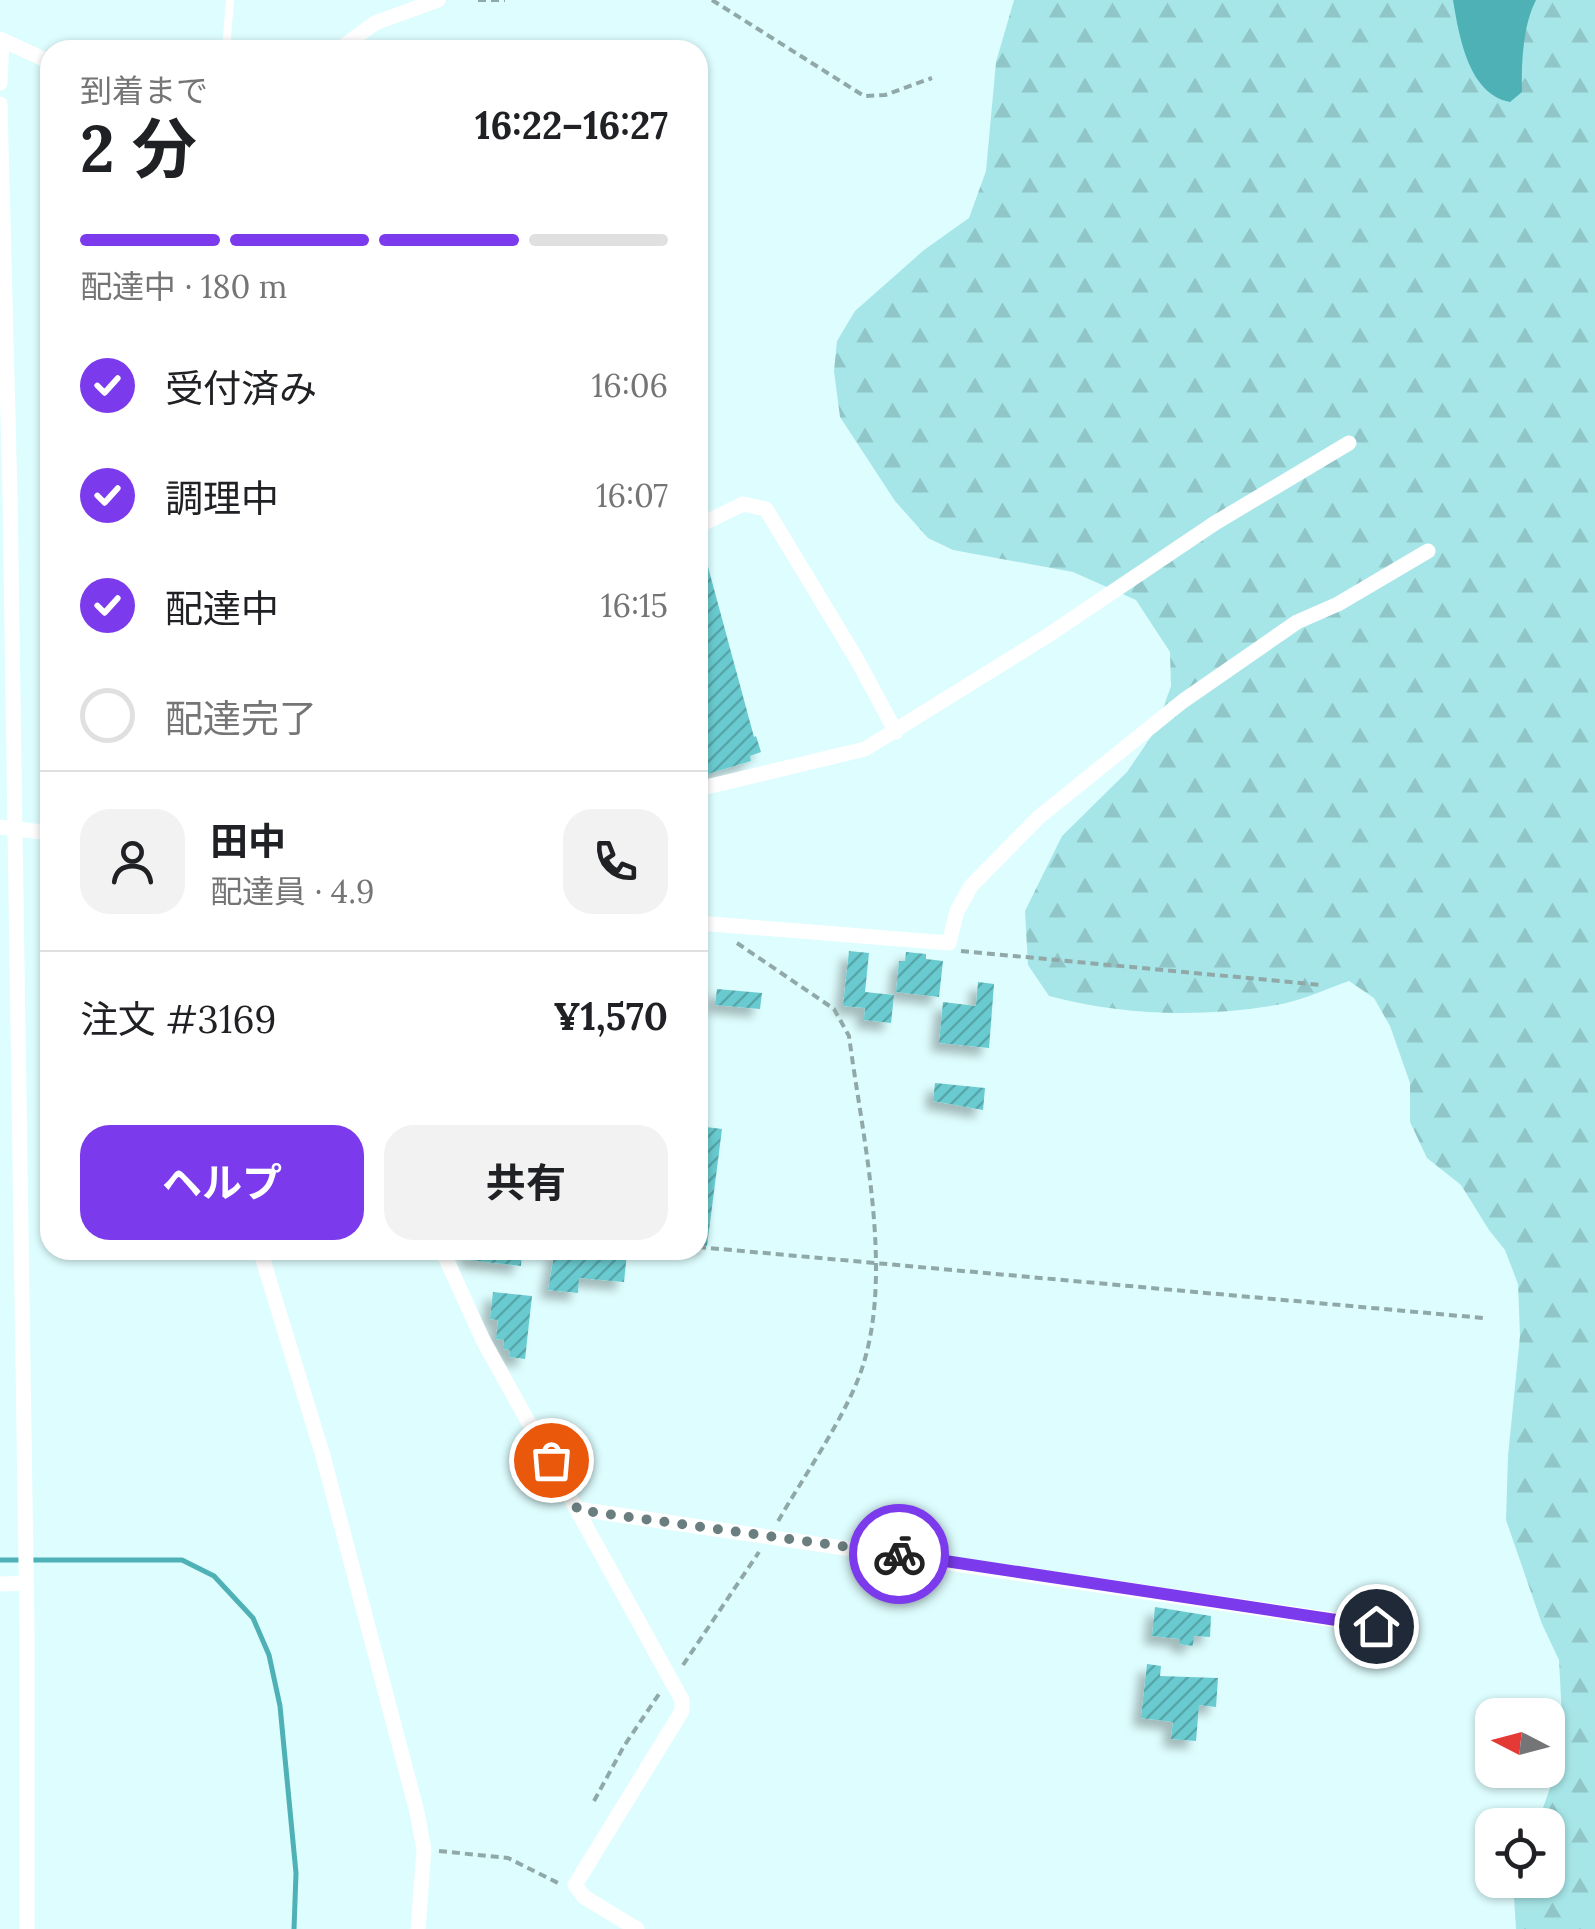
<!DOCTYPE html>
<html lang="ja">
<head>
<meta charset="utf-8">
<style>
	:root { --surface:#fff; --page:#f2f2f2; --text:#202124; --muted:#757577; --line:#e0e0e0; --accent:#7c3aed }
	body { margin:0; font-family:Lora,"Noto Sans JP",serif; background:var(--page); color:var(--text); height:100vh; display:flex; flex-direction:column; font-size:38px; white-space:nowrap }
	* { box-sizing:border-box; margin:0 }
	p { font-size:32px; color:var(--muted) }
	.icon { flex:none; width:55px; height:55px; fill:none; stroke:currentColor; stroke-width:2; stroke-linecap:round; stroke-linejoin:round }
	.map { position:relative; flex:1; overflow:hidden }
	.sheet { position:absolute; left:40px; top:40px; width:668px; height:1220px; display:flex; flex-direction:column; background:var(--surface); border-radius:30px; box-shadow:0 2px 8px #0004 }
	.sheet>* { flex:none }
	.needle { width:65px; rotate:276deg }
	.buttons { position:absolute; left:1475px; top:1698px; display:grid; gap:20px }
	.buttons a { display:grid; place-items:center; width:90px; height:90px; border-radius:20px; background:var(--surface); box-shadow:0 2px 8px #0004; font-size:50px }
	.pin { position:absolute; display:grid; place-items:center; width:85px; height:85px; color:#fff; margin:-42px; border:5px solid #fff; border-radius:50%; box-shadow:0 2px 10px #0007 }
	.courier { position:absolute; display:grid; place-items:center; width:100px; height:100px; margin:-50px; border:8px solid #7c3aed; border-radius:50%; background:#fff; color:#222; box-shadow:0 2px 12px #0007 }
	.headline em { font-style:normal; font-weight:700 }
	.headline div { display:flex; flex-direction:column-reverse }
	.headline { display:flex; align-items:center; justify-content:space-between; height:170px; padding:0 40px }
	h1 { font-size:65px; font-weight:700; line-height:75px }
	.bar { display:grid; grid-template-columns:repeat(4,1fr); gap:15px 10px; align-content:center; height:120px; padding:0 40px }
	.bar i { height:12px; border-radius:8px; background:var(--line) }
	.bar .active { background:var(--accent) }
	.bar p { grid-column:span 4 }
	.line { display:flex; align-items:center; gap:25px; padding:0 40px; border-top:2px solid var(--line) }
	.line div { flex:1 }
	.round { display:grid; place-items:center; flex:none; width:105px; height:105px; border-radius:30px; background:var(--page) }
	ol { padding:0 40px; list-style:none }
	li { display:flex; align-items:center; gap:30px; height:110px }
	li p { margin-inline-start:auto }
	li .icon { padding:10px; border-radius:50%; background:var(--accent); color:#fff; stroke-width:4 }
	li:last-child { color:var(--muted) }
	li i { width:55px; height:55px; border:5px solid var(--line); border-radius:50% }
	.cta { display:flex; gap:20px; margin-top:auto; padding:20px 40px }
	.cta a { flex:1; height:115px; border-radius:30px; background:var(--accent); color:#fff; font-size:40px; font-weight:700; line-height:115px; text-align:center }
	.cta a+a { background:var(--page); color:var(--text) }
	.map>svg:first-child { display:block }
	.forest { fill:url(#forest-firs) }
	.water { fill:#4db1b5 }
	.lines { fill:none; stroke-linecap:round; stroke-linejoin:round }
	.stream { stroke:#4db1b5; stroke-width:5 }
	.building { fill:url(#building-hatch); filter:url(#shadow) }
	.path { stroke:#91a8a8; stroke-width:4; stroke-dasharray:8 5; stroke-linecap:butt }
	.lane { stroke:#fff; stroke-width:8 }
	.street { stroke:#fff; stroke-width:15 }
	.done { stroke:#6b7e7f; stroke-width:10; stroke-dasharray:0 18 }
	.route { stroke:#7c3aed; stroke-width:12 }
</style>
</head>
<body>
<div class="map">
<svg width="1595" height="1929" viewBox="0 0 1595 1929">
	<defs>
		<pattern id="forest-firs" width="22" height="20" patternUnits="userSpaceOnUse" patternTransform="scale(2.5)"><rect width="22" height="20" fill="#a7e6e8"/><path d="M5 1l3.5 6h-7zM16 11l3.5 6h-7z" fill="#90c6c8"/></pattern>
		<pattern id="building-hatch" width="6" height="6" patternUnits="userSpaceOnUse" patternTransform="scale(2.5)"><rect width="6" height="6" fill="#69cbcf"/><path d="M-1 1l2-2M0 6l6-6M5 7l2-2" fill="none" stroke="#57a6a9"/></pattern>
		<filter id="shadow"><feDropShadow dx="-8" dy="8" stdDeviation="5" flood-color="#0004"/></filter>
	</defs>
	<rect width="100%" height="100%" fill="#defdfe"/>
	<path class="forest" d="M 1014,0 L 1595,0 L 1595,1929 L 1516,1929 L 1513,1880 L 1548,1880 L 1548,1825 L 1537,1825 L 1555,1774 L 1562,1718 L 1559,1660 L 1542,1624 L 1506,1520 L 1508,1456 L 1520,1336 L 1518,1284 L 1505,1250 L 1489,1230 L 1461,1185 L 1427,1158 L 1410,1122 L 1410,1083 L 1390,1026 L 1374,998 L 1349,981 C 1327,989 1304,999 1282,1004 C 1204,1018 1125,1016 1049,996 L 1028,965 L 1025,911 L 1062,836 L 1127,772 L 1155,731 L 1171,686 L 1170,652 L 1136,600 L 1073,572 L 953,550 L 928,538 L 895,501 L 840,417 L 834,371 L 837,341 L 855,311 L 924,250 L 969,218 L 986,171 L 996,62 Z"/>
	<path class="water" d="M 1453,0 L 1536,0 C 1523,25 1521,64 1522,92 L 1510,102 C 1468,94 1459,35 1453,0 Z"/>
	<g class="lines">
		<polyline class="stream" points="0,1560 182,1560 214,1576 253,1618 269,1655 280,1706 296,1873 294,1929"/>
	</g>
	<g class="building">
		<polygon points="698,541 701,541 754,737 756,736 761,752 750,756 751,761 698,777"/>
		<polygon points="849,951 869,953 865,992 894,995 891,1023 864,1020 865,1008 843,1006"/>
		<polygon points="906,952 926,954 926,959 943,961 939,997 896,992 899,961 905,961"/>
		<polygon points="978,982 994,984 989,1048 939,1043 943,1002 976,1006"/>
		<polygon points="717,989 762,993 760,1009 715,1005"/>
		<polygon points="935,1083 985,1088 983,1110 933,1101"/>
		<polygon points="698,1126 722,1129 707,1246 698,1245"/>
		<polygon points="469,1250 522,1250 521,1266 468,1260"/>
		<polygon points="555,1250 627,1253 624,1282 579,1278 578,1293 548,1290"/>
		<polygon points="493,1292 532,1296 525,1359 509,1357 510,1350 503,1349 504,1340 496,1339 498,1320 490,1319"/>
		<polygon points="1155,1607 1211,1616 1210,1637 1194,1636 1193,1646 1179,1644 1180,1639 1152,1636"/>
		<polygon points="1147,1664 1161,1666 1160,1676 1218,1678 1216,1707 1199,1705 1196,1741 1171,1739 1173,1722 1141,1718"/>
	</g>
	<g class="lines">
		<g class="path">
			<polyline points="478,0 505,0"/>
			<polyline points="712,0 864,96 885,95 932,78"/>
			<path d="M 737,943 L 834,1009 L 849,1036 C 862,1135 893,1266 864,1362 C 850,1411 803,1477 777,1523"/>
			<polyline points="961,951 1322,985"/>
			<polyline points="698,1247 1483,1318"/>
			<polyline points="683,1665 759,1552"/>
			<polyline points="594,1801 624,1746 661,1691"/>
			<polyline points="439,1851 508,1858 558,1883"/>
		</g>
		<polyline class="lane" points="226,50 230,0"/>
		<g class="street">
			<polyline points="0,39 50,62"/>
			<polyline points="338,50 375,23 438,0"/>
			<polyline points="0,83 2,41"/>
			<polyline points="0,104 10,495 27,1631 27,1929"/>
			<polyline points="698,526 743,504 766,509 856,658 896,732"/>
			<polyline points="698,789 865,749 1047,636 1215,523 1349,443"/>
			<polyline points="0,827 50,833"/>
			<polyline points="698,923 949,943 957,911 971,886 1039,817 1183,701 1297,622 1338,604 1428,551"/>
			<polyline points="260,1250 323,1456 417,1812 424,1850 418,1929"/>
			<polyline points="442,1250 483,1340 682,1700 682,1711 575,1885 584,1897 637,1929"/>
			<polyline points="578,1509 1376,1626"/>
			<polyline points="0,1584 26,1583"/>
		</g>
	</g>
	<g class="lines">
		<polyline class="done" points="551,1460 578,1510 899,1554"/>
		<polyline class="route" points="899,1554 1376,1626"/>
	</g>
</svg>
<div class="buttons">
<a><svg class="needle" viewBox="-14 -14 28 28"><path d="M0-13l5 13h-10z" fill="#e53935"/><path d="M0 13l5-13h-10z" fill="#757577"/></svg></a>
<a><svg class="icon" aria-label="locate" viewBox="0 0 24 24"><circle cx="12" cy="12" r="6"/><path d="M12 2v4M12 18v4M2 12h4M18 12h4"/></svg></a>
</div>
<div class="pin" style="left:551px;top:1460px;background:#ea580c"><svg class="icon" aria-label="bag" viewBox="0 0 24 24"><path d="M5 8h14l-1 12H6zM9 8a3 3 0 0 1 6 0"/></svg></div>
<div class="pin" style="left:1376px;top:1626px;background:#1f2937"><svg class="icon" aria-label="home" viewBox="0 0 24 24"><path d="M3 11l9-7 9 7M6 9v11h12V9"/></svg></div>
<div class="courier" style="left:899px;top:1554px"><svg class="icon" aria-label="bike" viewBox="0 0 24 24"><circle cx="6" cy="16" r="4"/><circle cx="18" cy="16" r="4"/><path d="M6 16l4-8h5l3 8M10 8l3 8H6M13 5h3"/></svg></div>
<section class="sheet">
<div class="headline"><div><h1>2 分</h1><p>到着まで</p></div><em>16:22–16:27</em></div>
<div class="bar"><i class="active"></i><i class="active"></i><i class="active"></i><i></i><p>配達中 · 180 m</p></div>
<ol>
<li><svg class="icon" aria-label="check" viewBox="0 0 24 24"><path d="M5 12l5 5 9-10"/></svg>受付済み<p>16:06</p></li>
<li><svg class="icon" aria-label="check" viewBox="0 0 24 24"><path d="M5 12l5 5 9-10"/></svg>調理中<p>16:07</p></li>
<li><svg class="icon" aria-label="check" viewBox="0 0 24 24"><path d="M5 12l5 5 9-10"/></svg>配達中<p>16:15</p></li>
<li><i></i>配達完了</li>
</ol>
<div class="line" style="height:180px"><a class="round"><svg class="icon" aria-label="person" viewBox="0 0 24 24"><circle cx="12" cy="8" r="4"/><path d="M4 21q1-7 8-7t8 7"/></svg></a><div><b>田中</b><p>配達員 · 4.9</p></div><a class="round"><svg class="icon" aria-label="phone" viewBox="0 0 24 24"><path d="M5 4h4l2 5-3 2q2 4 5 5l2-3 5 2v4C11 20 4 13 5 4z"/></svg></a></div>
<div class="line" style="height:130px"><div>注文 #3169</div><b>¥1,570</b></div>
<div class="cta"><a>ヘルプ</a><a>共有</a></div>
</section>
</div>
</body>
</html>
